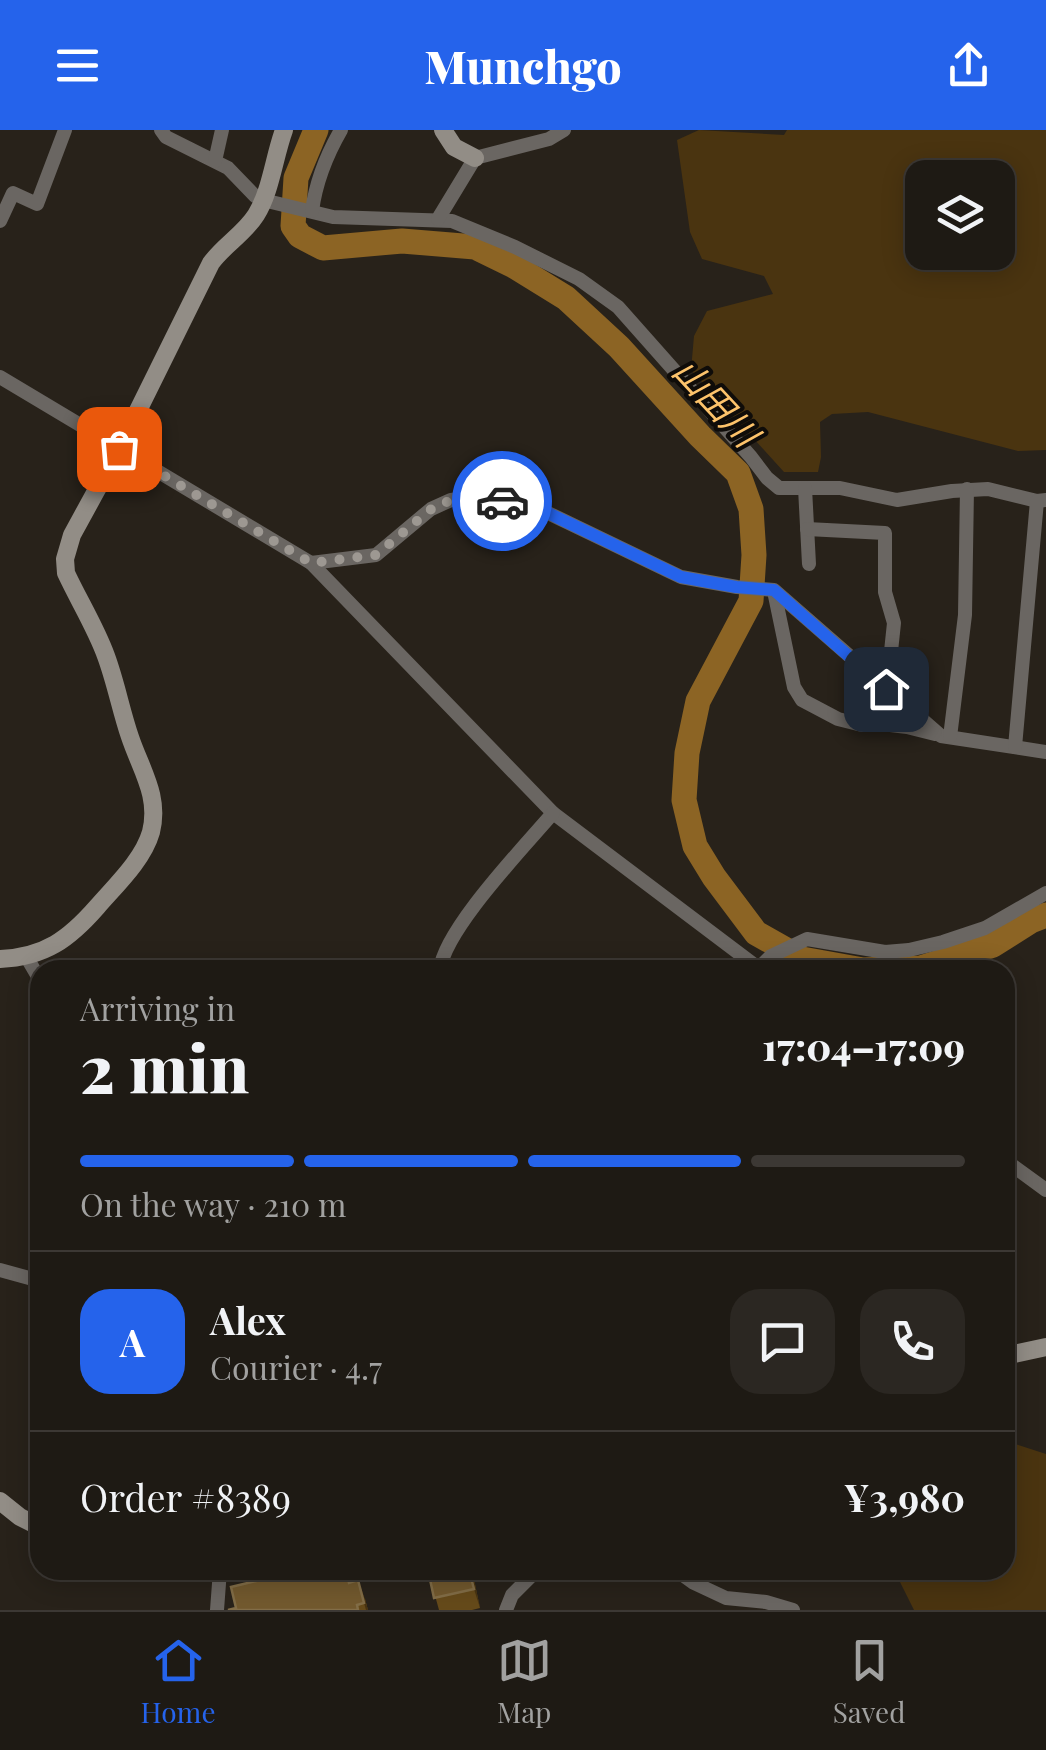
<!DOCTYPE html>
<html lang="en">
<head>
<meta charset="utf-8">
<style>
	:root { --surface:#1e1a14; --page:#2b2722; --text:#f1f3f6; --muted:#a1a1a0; --line:#3c3834; --accent:#2563eb }
	body { margin:0; font-family:"Playfair Display","Noto Sans JP",serif; background:var(--page); color:var(--text); height:100vh; display:flex; flex-direction:column; font-size:38px; white-space:nowrap }
	* { box-sizing:border-box; margin:0 }
	p { font-size:32px; color:var(--muted) }
	.icon { flex:none; width:55px; height:55px; fill:none; stroke:currentColor; stroke-width:2; stroke-linecap:round; stroke-linejoin:round }
	.map { position:relative; flex:1; overflow:hidden }
	.details { position:absolute; left:30px; top:830px; width:985px; height:620px; display:flex; flex-direction:column; background:var(--surface); border-radius:30px; box-shadow:0 5px 25px #0003,0 0 0 2px var(--line) }
	.details>* { flex:none }
	.controls { position:absolute; left:905px; top:30px; display:grid; gap:20px }
	.controls a { display:grid; place-items:center; width:110px; height:110px; border-radius:20px; background:var(--surface); box-shadow:0 5px 25px #0003,0 0 0 2px var(--line); font-size:50px }
	.pin { position:absolute; display:grid; place-items:center; width:85px; height:85px; color:#fff; margin:-42px; border-radius:20px; box-shadow:0 5px 15px #0006 }
	.courier { position:absolute; display:grid; place-items:center; width:100px; height:100px; margin:-50px; border:8px solid #2563eb; border-radius:50%; background:#fff; color:#222; box-shadow:0 2px 12px #0007 }
	.headline em { font-style:normal; font-weight:800 }
	.headline div { display:flex; flex-direction:column-reverse }
	.headline { display:flex; align-items:center; justify-content:space-between; height:170px; padding:0 50px }
	h1 { font-size:65px; font-weight:800; line-height:75px }
	.bar { display:grid; grid-template-columns:repeat(4,1fr); gap:15px 10px; align-content:center; height:120px; padding:0 50px }
	.bar i { height:12px; border-radius:8px; background:var(--line) }
	.bar .on { background:var(--accent) }
	.bar p { grid-column:span 4 }
	.line { display:flex; align-items:center; gap:25px; padding:0 50px; border-top:2px solid var(--line) }
	.line div { flex:1 }
	.round { display:grid; place-items:center; flex:none; width:105px; height:105px; border-radius:30px; background:var(--page) }
	header { display:flex; justify-content:space-between; align-items:center; height:130px; padding:0 50px; background:var(--accent); color:#fff; font-size:45px; font-weight:800 }
	.menu { display:flex; justify-content:space-around; align-items:center; height:140px; border-top:2px solid var(--line); background:var(--surface); font-size:28px; color:var(--muted) }
	.menu a { display:grid; justify-items:center; gap:5px }
	.menu .on { color:var(--accent) }
	.map>svg:first-child { display:block }
	.green { fill:#4a3410; fill-rule:evenodd }
	.lines { fill:none; stroke-linecap:round; stroke-linejoin:round }
	.river { stroke:#8c6424; stroke-width:25 }
	.street { stroke:#6a6662; stroke-width:14 }
	.secondary { stroke:#928d86; stroke-width:18 }
	.wall { fill:#654a1a }
	.shaded-wall { fill:#473312 }
	.building { fill:#72592e; stroke:#826d47; stroke-width:2.5 }
	.done { stroke:#9d9892; stroke-width:10; stroke-dasharray:0 18 }
	.route { stroke:#2563eb; stroke-width:12 }
	.labels { text-anchor:middle; dominant-baseline:central; stroke-width:8; stroke-linejoin:round; paint-order:stroke }
	.water-label { font-size:35px; font-style:italic; fill:#fdc36b; stroke:#0f0c09 }
</style>
</head>
<body>
<header><svg class="icon" aria-label="menu" viewBox="0 0 24 24"><path d="M4 6h16M4 12h16M4 18h16"/></svg>Munchgo<svg class="icon" aria-label="share" viewBox="0 0 24 24"><path d="M12 15V3M7 8l5-5 5 5M5 13v7h14v-7"/></svg></header>
<div class="map">
<svg width="1046" height="1480" viewBox="0 0 1046 1480">
	<rect width="100%" height="100%" fill="#28221a"/>
	<g class="green">
		<path d="M 699,0 L 784,5 L 787,0 L 1046,0 L 1046,320 L 1018,321 L 868,282 L 832,284 L 820,292 L 821,327 L 818,342 L 784,342 L 691,240 L 694,206 L 707,181 L 773,164 L 764,146 L 702,129 L 690,102 L 677,10 ZM 922,48 L 998,48 L 998,122 L 922,122 Z"/>
		<polygon points="1005,1305 1012,1313 1046,1324 1046,1480 914,1480 894,1440 1005,1440"/>
	</g>
	<g class="lines">
		<polyline class="river" points="316,0 296,48 293,96 300,106 323,118 402,111 475,117 514,136 566,168 619,217 700,306 738,343 751,379 754,425 751,471 698,571 687,623 684,670 695,716 714,747 756,803 802,829 863,840 921,838 993,815 1031,791 1046,785"/>
		<g class="street">
			<polyline points="161,0 166,7 228,38 255,66 263,70 333,87 452,91 515,117 579,149 618,177 751,327 767,348 779,358 840,358 897,370 952,361 988,359 1037,371 1046,370"/>
			<polyline points="215,31 222,0"/>
			<path d="M 312,81 C 316,51 326,26 341,0"/>
			<polyline points="438,89 475,28 549,9 564,0"/>
			<polyline points="0,91 13,63 37,74 65,0"/>
			<polyline points="0,247 311,433 553,683 761,840"/>
			<polyline points="805,358 809,434"/>
			<polyline points="807,399 885,403 885,462 894,493 887,559"/>
			<polyline points="311,433 376,425 431,379 451,370 471,367 524,375 548,383 681,447 737,457 774,460 941,606 1046,622"/>
			<polyline points="774,461 794,557 802,570 838,589 862,595 882,594 907,597 935,604"/>
			<polyline points="950,607 965,485 967,359"/>
			<polyline points="1015,617 1037,371"/>
			<polyline points="26,826 40,850"/>
			<polyline points="759,838 771,826 807,809 885,822 909,820 943,812 985,798 1046,763"/>
			<path d="M 440,840 C 444,800 524,717 553,683"/>
			<polyline points="1005,1030 1046,1060"/>
			<polyline points="0,1140 40,1151"/>
			<polyline points="676,1440 694,1453 726,1468 766,1472 793,1480"/>
			<polyline points="217,1480 220,1440"/>
			<polyline points="506,1480 512,1465 537,1440"/>
		</g>
		<g class="secondary">
			<polyline points="443,0 454,17 475,28"/>
			<path d="M 0,829 C 45,827 69,809 97,777 C 116,755 143,730 151,702 C 160,666 141,640 130,607 C 121,581 116,553 106,526 C 96,498 79,471 66,443 L 65,429 L 72,405 L 119,319 L 211,133 C 224,115 244,104 256,85 C 271,61 274,27 284,0"/>
			<polyline points="1005,1226 1046,1217"/>
			<polyline points="0,1371 20,1387 40,1397"/>
		</g>
	</g>
	<g class="wall">
		<polygon points="254,1440 347,1440 351,1452 365,1469 368,1480 228,1480 236,1478 256,1451"/>
		<polygon points="428,1440 472,1440 480,1478 472,1480 439,1480"/>
	</g>
	<g class="shaded-wall">
		<polygon points="469,1440 472,1440 480,1478 474,1459"/>
		<polygon points="358,1450 365,1469 368,1480 366,1480 364,1473"/>
	</g>
	<g class="building">
		<polygon points="254,1440 346,1440 349,1453 358,1450 364,1473 357,1475 358,1480 228,1480 236,1478 231,1457 256,1451"/>
		<polygon points="428,1440 469,1440 474,1459 434,1468"/>
	</g>
	<g class="lines">
		<polyline class="done" points="119,319 311,433 376,425 430,380 441,373 471,368 502,371"/>
		<polyline class="route" points="502,371 548,383 681,447 736,457 774,460 886,559"/>
	</g>
	<g class="labels">
		<g class="water-label">
			<text transform="translate(717 271) rotate(47)">山田川</text>
		</g>
	</g>
</svg>
<div class="controls">
<a><svg class="icon" aria-label="layers" viewBox="0 0 24 24"><path d="M12 4l9 5-9 5-9-5zM3 14l9 5 9-5"/></svg></a>
</div>
<div class="pin" style="left:119px;top:319px;background:#ea580c"><svg class="icon" aria-label="bag" viewBox="0 0 24 24"><path d="M5 8h14l-1 12H6zM9 8a3 3 0 0 1 6 0"/></svg></div>
<div class="pin" style="left:886px;top:559px;background:#1f2937"><svg class="icon" aria-label="home" viewBox="0 0 24 24"><path d="M3 11l9-7 9 7M6 9v11h12V9"/></svg></div>
<div class="courier" style="left:502px;top:371px"><svg class="icon" aria-label="car" viewBox="0 0 24 24"><path d="M5 17H2v-5l4-1 3-4h7l3 4 3 1v5h-3M9 17h6M6 11h13"/><circle cx="7" cy="17" r="2"/><circle cx="17" cy="17" r="2"/></svg></div>
<section class="details">
<div class="headline"><div><h1>2 min</h1><p>Arriving in</p></div><em>17:04–17:09</em></div>
<div class="bar"><i class="on"></i><i class="on"></i><i class="on"></i><i></i><p>On the way · 210 m</p></div>
<div class="line" style="height:180px"><b class="round" style="background:var(--accent);color:#fff">A</b><div><b>Alex</b><p>Courier · 4.7</p></div><a class="round"><svg class="icon" aria-label="chat" viewBox="0 0 24 24"><path d="M4 5h16v11H9l-5 4z"/></svg></a><a class="round"><svg class="icon" aria-label="phone" viewBox="0 0 24 24"><path d="M5 4h4l2 5-3 2q2 4 5 5l2-3 5 2v4C11 20 4 13 5 4z"/></svg></a></div>
<div class="line" style="height:130px"><div>Order #8389</div><b>¥3,980</b></div>
</section>
</div>
<nav class="menu">
<a class="on"><svg class="icon" aria-label="home" viewBox="0 0 24 24"><path d="M3 11l9-7 9 7M6 9v11h12V9"/></svg>Home</a>
<a><svg class="icon" aria-label="map" viewBox="0 0 24 24"><path d="M3 6l6-2 6 2 6-2v14l-6 2-6-2-6 2zM9 4v14M15 6v14"/></svg>Map</a>
<a><svg class="icon" aria-label="saved" viewBox="0 0 24 24"><path d="M7 4h10v16l-5-4-5 4z"/></svg>Saved</a>
</nav>
</body>
</html>
